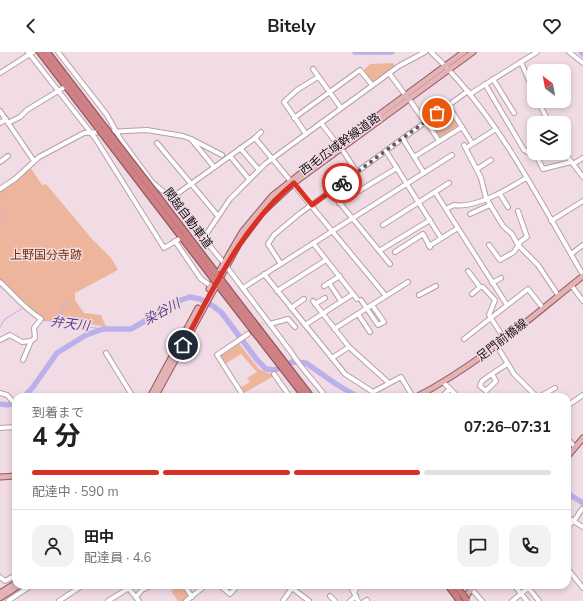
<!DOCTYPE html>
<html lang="ja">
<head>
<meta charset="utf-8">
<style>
	:root { --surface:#fff; --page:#f2f2f2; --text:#202124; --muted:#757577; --line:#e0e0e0; --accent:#d93025 }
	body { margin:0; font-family:"Nunito Sans","Noto Sans JP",sans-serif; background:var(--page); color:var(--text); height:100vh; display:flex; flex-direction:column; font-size:15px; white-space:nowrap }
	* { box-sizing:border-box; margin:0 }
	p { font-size:13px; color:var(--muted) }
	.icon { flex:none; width:22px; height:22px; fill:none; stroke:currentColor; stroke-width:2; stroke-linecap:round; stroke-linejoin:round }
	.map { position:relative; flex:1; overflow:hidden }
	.side { position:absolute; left:12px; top:341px; width:559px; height:196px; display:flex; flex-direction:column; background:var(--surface); border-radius:12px; box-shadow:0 2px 6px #0003 }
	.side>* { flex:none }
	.needle { width:26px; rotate:328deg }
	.fabs { position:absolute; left:527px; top:12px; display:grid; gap:8px }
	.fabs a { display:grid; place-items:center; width:44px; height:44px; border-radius:8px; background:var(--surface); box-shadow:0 2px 6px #0003; font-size:20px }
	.pin { position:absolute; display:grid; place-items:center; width:34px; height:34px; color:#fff; margin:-17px; border:2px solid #fff; border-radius:50%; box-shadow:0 1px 4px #0007 }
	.courier { position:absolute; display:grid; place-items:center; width:40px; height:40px; margin:-20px; border:3px solid #d93025; border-radius:50%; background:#fff; color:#222; box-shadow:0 1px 5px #0007 }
	.summary em { font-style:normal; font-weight:700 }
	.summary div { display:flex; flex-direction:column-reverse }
	.summary { display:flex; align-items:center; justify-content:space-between; height:68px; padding:0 20px }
	h1 { font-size:26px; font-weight:700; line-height:30px }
	.bar { display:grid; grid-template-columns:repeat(4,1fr); gap:6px 4px; align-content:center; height:48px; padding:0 20px }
	.bar i { height:5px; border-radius:3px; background:var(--line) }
	.bar .active { background:var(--accent) }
	.bar p { grid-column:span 4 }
	.line { display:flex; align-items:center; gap:10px; padding:0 20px; border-top:1px solid var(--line) }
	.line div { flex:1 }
	.round { display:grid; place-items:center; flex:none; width:42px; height:42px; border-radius:12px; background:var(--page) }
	header { display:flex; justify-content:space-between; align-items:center; height:52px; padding:0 20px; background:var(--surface); font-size:18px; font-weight:700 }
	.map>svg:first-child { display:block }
	.green { fill:#edb59c }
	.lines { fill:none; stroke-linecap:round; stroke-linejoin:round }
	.stream { stroke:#bcb0eb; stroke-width:1 }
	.river { stroke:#bcb0eb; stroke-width:5.5 }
	.minor-tunnel { stroke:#d1bdc6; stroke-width:4; stroke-dasharray:4 2; stroke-linecap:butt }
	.minor-casing { stroke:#b6a0aa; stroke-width:6 }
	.major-casing { stroke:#905a5e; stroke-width:7 }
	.highway-casing { stroke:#905a5e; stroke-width:8 }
	.minor { stroke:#fff; stroke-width:4 }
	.major { stroke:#e3b3b6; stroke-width:5 }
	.highway { stroke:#d08185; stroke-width:5.5 }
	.highway-bridge-casing { stroke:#905a5e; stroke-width:8; stroke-linecap:butt }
	.highway-bridge { stroke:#d08185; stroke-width:5.5 }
	.done { stroke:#65585e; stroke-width:4; stroke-dasharray:0 7.2 }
	.route { stroke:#d93025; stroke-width:5 }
	.labels { text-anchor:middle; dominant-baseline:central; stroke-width:3; stroke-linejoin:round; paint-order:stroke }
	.street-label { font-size:12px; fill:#191215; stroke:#f1dbe5 }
	.park-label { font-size:12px; fill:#782e03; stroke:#f1dbe5 }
	.water-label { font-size:13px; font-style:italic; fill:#56428a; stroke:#f1dbe5 }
</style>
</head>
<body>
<header><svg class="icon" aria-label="back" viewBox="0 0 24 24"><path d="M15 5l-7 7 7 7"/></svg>Bitely<svg class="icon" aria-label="heart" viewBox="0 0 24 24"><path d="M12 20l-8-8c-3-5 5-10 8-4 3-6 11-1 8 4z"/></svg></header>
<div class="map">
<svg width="583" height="549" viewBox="0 0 583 549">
	<rect width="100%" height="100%" fill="#f1dbe5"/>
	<g class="green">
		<polygon points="393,11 395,14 373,30 363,19 370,12"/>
		<polygon points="447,56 449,56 459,73 440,86 429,69"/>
		<polygon points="30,115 42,133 46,132 93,188 111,206 118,218 75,241 75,248 84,261 101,263 106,275 68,268 45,269 23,252 14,241 0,229 0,138"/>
		<polygon points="238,290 259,317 273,323 272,325 244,341 240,336 250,330 247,326 257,320 241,302 225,312 220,304 220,302"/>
		<polygon points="180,533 183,533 190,545 184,549 178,549 171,539"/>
	</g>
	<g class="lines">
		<g class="stream">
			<polyline points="1,159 7,168"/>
			<polyline points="57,267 56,265 66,252 66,249"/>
			<polyline points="41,268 64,271 71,270 80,274 103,277"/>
			<polyline points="0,275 5,267 23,256 35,265"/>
		</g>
		<g class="river">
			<polyline points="355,0 392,0"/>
			<polyline points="581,0 583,2"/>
			<polyline points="24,345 33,335 57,301 86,283 103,277 131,277 181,248 190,245 200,247 213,254 221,260 258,309 266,317 275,318 292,310 306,311 336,332 358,345"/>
			<polyline points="0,352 8,353 16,350"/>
			<polyline points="567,441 583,451"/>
		</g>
		<polyline class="minor-tunnel" points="248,282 263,271"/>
		<defs>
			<g id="minor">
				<polyline points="28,0 95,86 164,196 179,187"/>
				<path d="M 58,0 L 107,63 L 121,88 L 152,130 L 169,144 L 223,210 L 291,300 C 301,316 314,329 326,345"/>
				<path d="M 431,0 C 497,62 538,146 583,223"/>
				<polyline points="569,0 583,11"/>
				<polyline points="521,10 534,40"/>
				<polyline points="313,17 341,56"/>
				<polyline points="0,21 33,0"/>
				<polyline points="389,21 406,44"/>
				<polyline points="493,27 514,61"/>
				<polyline points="485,32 524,98 537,105 543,117 571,110"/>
				<polyline points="470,42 537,0"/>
				<polyline points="409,47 425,70"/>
				<polyline points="538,49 549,71"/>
				<polyline points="448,53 472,91"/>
				<polyline points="0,59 34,109"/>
				<polyline points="294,66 360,18 372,33"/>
				<polyline points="426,69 439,89"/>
				<polyline points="0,71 6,67"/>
				<polyline points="8,71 20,65 27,58 63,36"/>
				<polyline points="321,71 338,93"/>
				<polyline points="306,82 284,50 297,38 318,25"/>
				<polyline points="255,86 261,80"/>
				<polyline points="191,87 222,103"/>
				<polyline points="403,87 424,121"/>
				<polyline points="157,91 218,164"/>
				<polyline points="464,93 481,126 486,146 503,174 512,182 518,193 538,213 558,243"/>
				<polyline points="240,96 259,118"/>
				<polyline points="341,96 357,120"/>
				<polyline points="466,96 496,77"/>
				<polyline points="386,99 441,186"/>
				<polyline points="564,100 583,125"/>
				<polyline points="230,104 249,127"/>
				<polyline points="414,105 462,75"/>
				<polyline points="0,110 8,104"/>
				<polyline points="573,112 583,106"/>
				<polyline points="477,117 491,108"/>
				<polyline points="0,137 15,127 39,105 84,81 147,78 183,84 191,87 214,115"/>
				<polyline points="330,139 390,212"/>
				<polyline points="435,140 507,253"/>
				<polyline points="500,142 508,155"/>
				<polyline points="170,147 255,86 386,244"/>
				<polyline points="339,151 397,116"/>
				<path d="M 446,157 L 454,153 C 475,157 508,137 526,126"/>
				<polyline points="470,162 490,153"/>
				<polyline points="551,169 583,149"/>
				<polyline points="383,173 449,131"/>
				<polyline points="203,187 230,147 265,112 399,14 425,0"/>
				<polyline points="175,189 201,227 211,234"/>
				<polyline points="313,191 357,247"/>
				<polyline points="489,193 500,208 514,200 521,189 527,185 518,159"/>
				<polyline points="429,194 458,176"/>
				<polyline points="379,199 430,168"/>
				<polyline points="395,200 423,182 430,195"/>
				<polyline points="571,202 583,193"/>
				<polyline points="281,212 268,192 274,183 299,162 468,39"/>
				<polyline points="468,219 480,235 483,235 495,248 489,263 505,288"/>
				<polyline points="264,222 345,322 373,340 401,325 413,345"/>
				<path d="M 0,230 C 14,243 25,257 41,267 L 34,276 L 35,286 L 31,289 L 23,308"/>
				<polyline points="329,231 341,249"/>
				<polyline points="492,231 501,226"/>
				<polyline points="571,233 583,249"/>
				<polyline points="324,234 340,224"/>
				<polyline points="243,236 452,103"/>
				<polyline points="277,239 326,208"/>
				<polyline points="472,242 480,235"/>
				<polyline points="419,243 436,234"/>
				<polyline points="361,248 378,273 384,270 372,253"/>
				<polyline points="313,249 349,295 389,331"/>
				<polyline points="315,252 325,246"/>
				<polyline points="291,256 304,247"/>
				<polyline points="358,262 370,280"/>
				<polyline points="270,272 288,267 295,275"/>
				<polyline points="305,273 353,242"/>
				<polyline points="334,277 408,230"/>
				<polyline points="464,287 528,237 543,256"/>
				<polyline points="0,288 10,283 22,290 31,289"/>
				<polyline points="497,294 514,322 537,345"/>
				<polyline points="106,301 133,345"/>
				<polyline points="332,306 349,295"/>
				<polyline points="274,322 290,345"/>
				<path d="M 492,322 L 496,329 L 486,339 L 480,334 L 482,329 C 490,323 498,318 507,312"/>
				<polyline points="444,331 458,345"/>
				<polyline points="0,341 7,343 16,353"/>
				<polyline points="244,345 217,303 248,282"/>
				<polyline points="441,345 449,338"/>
				<polyline points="539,345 555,336"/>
				<polyline points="567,354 583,343"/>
				<polyline points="0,376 16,375"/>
				<polyline points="567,386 575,395"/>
				<polyline points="567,465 583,475"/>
				<polyline points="567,475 574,469 582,457"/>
				<polyline points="567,516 583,536"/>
				<polyline points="0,525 5,529 16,523"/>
				<polyline points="131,533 129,537 139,549"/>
				<polyline points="184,533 192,545"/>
				<polyline points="219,533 230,542 238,533"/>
				<polyline points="350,533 358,549"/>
				<polyline points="468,533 482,549"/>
				<polyline points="514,533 527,549"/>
				<polyline points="526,533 539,549"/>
				<polyline points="292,536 309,549"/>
				<polyline points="355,539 358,533"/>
				<polyline points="330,544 335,549"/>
				<polyline points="136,545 142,538 153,533"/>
				<polyline points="8,549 32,533"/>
				<polyline points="59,549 83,533"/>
				<polyline points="108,549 129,536"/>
				<polyline points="186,549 206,533"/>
				<polyline points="283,549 294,533"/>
				<polyline points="350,549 356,544"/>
				<polyline points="365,549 367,548"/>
				<polyline points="512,549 528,536"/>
			</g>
			<g id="major">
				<polyline points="209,237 242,180 272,144 315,110 464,0"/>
				<polyline points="150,345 198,256"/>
				<polyline points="155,345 239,192 262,161 294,131 473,0"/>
				<path d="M 416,345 C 478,313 529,267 583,224"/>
				<polyline points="567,405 583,386"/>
				<polyline points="0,425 16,424"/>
				<polyline points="0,541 16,531"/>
				<polyline points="0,546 20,533"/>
				<polyline points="463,549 474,533"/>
			</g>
			<g id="highway">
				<polyline points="40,0 99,77"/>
				<polyline points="47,0 105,76"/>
				<polyline points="159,146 216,221"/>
				<polyline points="154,149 213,226"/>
				<polyline points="221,228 311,345"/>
				<polyline points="218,233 305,345"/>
				<polyline points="448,533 460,549"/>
				<polyline points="455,533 463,543"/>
			</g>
		</defs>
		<use href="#minor" class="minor-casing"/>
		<use href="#major" class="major-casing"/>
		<use href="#highway" class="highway-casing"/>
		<use href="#minor" class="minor"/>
		<use href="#major" class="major"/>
		<use href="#highway" class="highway"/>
		<defs>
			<g id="highway-bridge">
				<polyline points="105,76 159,146"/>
				<polyline points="99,77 154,149"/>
				<polyline points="216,221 221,228"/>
				<polyline points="213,226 218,233"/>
				<polyline points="463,543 467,549"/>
			</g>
		</defs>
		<use href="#highway-bridge" class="highway-bridge-casing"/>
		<use href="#highway-bridge" class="highway-bridge"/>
	</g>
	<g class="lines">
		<polyline class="done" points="342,131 437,61"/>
		<path class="route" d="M 183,293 C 214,235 242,174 294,131 L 312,153 L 342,131"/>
	</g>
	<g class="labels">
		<g class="street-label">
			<text transform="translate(340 92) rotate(-36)">西毛広域幹線道路</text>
			<text transform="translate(188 166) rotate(53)">関越自動車道</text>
			<text transform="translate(502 288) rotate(-38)">足門前橋線</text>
		</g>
		<g class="park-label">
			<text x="46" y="203">上野国分寺跡</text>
		</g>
		<g class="water-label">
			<text transform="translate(162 260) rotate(-28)">染谷川</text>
			<text transform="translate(70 272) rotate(7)">弁天川</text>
		</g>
	</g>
</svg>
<div class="fabs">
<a><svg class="needle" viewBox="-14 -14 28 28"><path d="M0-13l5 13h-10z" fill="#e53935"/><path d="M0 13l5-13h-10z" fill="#757577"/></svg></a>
<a><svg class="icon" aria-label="layers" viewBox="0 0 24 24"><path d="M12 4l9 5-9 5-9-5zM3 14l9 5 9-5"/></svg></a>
</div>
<div class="pin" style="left:437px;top:61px;background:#ea580c"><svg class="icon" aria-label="bag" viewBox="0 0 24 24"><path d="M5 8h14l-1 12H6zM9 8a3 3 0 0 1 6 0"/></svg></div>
<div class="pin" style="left:183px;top:293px;background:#1f2937"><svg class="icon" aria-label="home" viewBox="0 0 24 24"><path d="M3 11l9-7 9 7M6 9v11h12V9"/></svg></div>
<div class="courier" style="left:342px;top:131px"><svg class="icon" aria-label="bike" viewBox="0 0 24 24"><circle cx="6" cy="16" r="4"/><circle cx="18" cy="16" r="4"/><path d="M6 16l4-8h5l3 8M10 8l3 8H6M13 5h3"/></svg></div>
<section class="side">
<div class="summary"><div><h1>4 分</h1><p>到着まで</p></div><em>07:26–07:31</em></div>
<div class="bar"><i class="active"></i><i class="active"></i><i class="active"></i><i></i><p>配達中 · 590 m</p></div>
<div class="line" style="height:72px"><a class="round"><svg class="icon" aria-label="person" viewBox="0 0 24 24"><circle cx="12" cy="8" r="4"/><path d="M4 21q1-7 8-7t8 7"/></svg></a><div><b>田中</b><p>配達員 · 4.6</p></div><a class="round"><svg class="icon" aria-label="chat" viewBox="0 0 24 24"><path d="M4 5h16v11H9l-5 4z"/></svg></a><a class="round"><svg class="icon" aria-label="phone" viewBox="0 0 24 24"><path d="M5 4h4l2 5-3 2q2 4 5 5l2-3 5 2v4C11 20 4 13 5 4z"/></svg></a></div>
</section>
</div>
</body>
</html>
